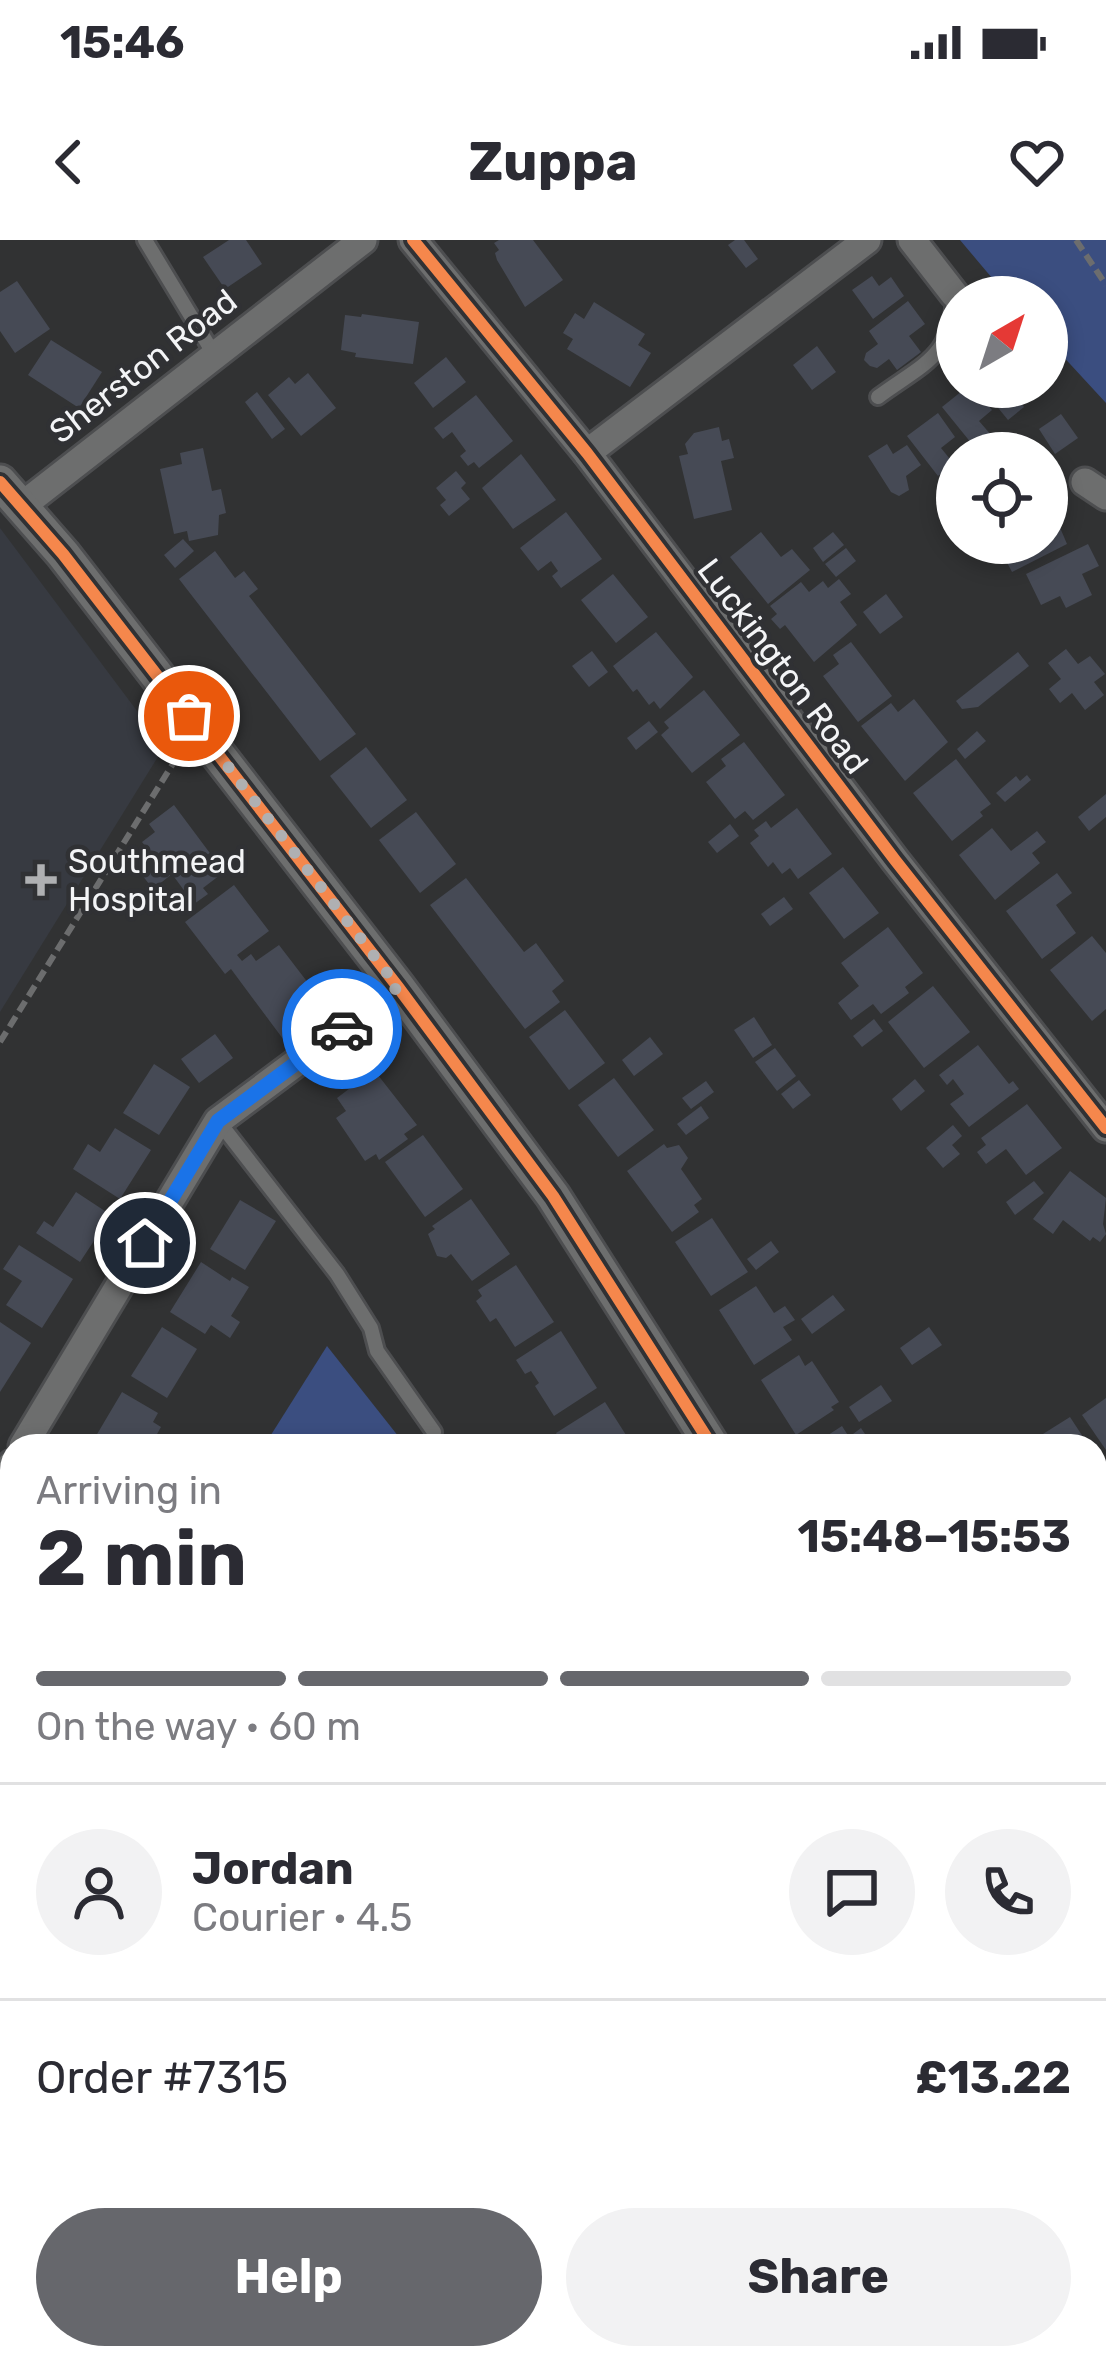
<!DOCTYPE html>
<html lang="en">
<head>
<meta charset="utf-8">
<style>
	:root { --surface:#fff; --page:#f2f2f3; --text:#2b2b33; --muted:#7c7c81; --line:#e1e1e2; --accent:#66676c }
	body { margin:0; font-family:Rubik,sans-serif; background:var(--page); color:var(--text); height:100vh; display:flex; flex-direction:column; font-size:45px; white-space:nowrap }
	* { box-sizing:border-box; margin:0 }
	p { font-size:39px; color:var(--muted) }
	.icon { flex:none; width:66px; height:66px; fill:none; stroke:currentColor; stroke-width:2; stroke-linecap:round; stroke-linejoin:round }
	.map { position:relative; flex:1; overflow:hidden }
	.side { position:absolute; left:0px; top:1194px; width:1107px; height:936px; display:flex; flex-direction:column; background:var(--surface); border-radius:36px 36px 0 0; box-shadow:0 6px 18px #0003 }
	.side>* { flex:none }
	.needle { width:78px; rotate:39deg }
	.fabs { position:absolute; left:936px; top:36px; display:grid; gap:24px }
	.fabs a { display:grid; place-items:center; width:132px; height:132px; border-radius:50%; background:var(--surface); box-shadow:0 6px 18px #0003; font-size:60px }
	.pin { position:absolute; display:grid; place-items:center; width:102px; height:102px; color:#fff; margin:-51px; border:6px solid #fff; border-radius:50%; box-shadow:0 3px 12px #0007 }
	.courier { position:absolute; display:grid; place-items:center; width:120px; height:120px; margin:-60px; border:9px solid #1a73e8; border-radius:50%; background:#fff; color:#222; box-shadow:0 3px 15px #0007 }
	.summary em { font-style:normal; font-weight:700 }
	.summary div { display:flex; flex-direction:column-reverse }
	.summary { display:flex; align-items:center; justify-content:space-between; height:204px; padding:0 36px }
	h1 { font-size:78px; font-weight:700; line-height:90px }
	.bar { display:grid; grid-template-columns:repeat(4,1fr); gap:18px 12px; align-content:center; height:144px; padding:0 36px }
	.bar i { height:15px; border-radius:9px; background:var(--line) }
	.bar .current { background:var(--accent) }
	.bar p { grid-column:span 4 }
	.line { display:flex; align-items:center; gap:30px; padding:0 36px; border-top:3px solid var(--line) }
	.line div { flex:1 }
	.round { display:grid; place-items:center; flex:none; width:126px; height:126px; border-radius:63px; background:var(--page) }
	.action { display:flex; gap:24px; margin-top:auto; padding:24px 36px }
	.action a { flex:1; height:138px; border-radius:72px; background:var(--accent); color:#fff; font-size:48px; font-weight:700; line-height:138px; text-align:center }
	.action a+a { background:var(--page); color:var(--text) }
	.status { display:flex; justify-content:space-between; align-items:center; height:84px; padding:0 60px; background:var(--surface); direction:ltr }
	.status svg { height:33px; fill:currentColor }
	header { display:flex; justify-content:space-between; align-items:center; height:156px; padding:0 36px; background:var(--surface); font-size:54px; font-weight:700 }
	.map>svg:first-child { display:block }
	.built { fill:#373a41 }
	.green { fill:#3b4e80 }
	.building { fill:#464a55 }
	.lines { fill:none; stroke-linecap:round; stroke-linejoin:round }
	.service-casing { stroke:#4d4e50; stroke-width:20 }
	.minor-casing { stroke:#4d4e50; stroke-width:33 }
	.tertiary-casing { stroke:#4d4e50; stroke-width:39 }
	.path { stroke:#6c6d6e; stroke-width:6; stroke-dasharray:12 6; stroke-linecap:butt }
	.service { stroke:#6d6e6e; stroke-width:14 }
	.minor { stroke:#6d6e6e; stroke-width:27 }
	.tertiary { stroke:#6d6e6e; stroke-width:33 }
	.cycleway-casing { stroke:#303134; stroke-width:20 }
	.cycleway { stroke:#f5874c; stroke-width:12 }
	.done { stroke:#afb0b2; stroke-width:12; stroke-dasharray:0 21.6 }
	.route { stroke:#1a73e8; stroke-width:15 }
	.poi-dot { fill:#afb0b2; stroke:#303134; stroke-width:4.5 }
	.labels { text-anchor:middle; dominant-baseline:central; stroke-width:9; stroke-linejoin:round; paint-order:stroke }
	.street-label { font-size:33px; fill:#f3f4f6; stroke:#303134 }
	.poi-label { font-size:33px; fill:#f3f4f6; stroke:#303134; text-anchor:start }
</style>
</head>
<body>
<div class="status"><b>15:46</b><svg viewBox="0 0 49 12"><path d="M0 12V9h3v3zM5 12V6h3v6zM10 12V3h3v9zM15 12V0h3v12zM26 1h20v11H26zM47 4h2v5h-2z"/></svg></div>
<header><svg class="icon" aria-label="back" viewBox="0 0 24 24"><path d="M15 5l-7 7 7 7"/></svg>Zuppa<svg class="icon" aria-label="heart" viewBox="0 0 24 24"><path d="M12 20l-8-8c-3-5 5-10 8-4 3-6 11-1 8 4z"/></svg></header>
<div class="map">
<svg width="1106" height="2130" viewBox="0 0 1106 2130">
	<rect width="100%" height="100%" fill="#313233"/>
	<polygon class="built" points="0,288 164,507 0,772"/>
	<g class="green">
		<polygon points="960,0 1106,0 1106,163 1047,99 1047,57 1008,57"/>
		<polygon points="327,1106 406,1206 264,1206"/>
	</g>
	<g class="building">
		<polygon points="229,0 246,0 262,24 225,49 203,17"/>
		<polygon points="499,0 533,0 563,40 525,67 497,20 495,13 499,10 494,3"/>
		<polygon points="735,0 744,0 758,19 746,28 728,5"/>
		<polygon points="872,36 879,46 891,37 904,56 873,79 852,50"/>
		<polygon points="17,41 50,89 15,113 0,91 0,52"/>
		<polygon points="908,61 925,84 909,96 921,112 897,130 889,119 877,128 870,126 864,120 866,113 878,104 869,91"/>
		<polygon points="594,62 645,94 638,105 651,113 630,147 567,109 573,99 563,93 575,73 584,79"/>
		<polygon points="362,74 419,82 413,124 355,117 356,113 341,110 345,75 361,77"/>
		<polygon points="51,100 102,132 79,168 28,135"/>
		<polygon points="817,106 836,132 812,150 793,125"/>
		<polygon points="446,117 466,142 433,168 414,143"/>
		<polygon points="308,133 336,168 301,196 268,155 289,137 295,144"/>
		<polygon points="967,147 974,147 992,170 979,181 992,196 976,209 942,167"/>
		<polygon points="981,147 1024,147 1027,150 1017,158 1024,167 1008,180"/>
		<polygon points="257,152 285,189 272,199 245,162"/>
		<polygon points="476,155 513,201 479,228 474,222 468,226 460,216 466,211 452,192 443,199 434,188"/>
		<polygon points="938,173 955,197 941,208 954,224 938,236 907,196"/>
		<polygon points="1061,174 1078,198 1055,214 1039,189"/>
		<polygon points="719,187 722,201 729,199 734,218 721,221 732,270 694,279 679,216 688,214 685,204 694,193"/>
		<polygon points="887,204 893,214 907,205 921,225 906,236 909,250 899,256 891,252 868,216"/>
		<polygon points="203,208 212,251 221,249 226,273 219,275 218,295 189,301 187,291 174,294 160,229 182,224 180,213"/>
		<polygon points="521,214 556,260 513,289 482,248"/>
		<polygon points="456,231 466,243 461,248 470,259 449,276 440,265 446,260 436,248"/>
		<polygon points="1050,264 1067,304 1012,332 1003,315 1021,303 1047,303"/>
		<polygon points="566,272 602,319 561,348 552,336 558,331 551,321 538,331 520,308"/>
		<polygon points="761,292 781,317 792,309 810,330 768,364 730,317"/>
		<polygon points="833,292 844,305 823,322 813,308"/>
		<polygon points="183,299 194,311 175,328 164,315"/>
		<polygon points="1088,304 1099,326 1082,334 1092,355 1066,368 1060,356 1041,365 1026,334"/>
		<polygon points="846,308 856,321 836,337 825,324"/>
		<polygon points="215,311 235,338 244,331 258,349 249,356 356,494 320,521 179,339"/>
		<polygon points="613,334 648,377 616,403 581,360"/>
		<polygon points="839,339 851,354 840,362 857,385 814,422 785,385 780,389 771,379 777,374 770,366 801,342 809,352 823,341 828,348"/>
		<polygon points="886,354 903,377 880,394 863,372"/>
		<polygon points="656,392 693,437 660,469 654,461 649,465 637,449 633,452 613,426"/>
		<polygon points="851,402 892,456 858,482 823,436 839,424 833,415"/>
		<polygon points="1066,409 1078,424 1090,416 1105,434 1094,442 1104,455 1085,470 1072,453 1060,463 1049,449 1061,439 1048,423"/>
		<polygon points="592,411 608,432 589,447 572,426"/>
		<polygon points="1018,412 1029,426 978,467 962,469 956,461"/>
		<polygon points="704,450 740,495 692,533 661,495 669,488 664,482"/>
		<polygon points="914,459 948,502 905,541 861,486 891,463 898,472"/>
		<polygon points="649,481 658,492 636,510 627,498"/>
		<polygon points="977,491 986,501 965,519 957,509"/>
		<polygon points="744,502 785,555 753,580 745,571 735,579 706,542 726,526 721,519"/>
		<polygon points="366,507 407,560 371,588 330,536"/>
		<polygon points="956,519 991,564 980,572 983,576 952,601 913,553"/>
		<polygon points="1027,535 1031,540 1005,562 996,553 1016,536 1020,541"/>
		<polygon points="1106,554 1106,577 1089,591 1078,577"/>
		<polygon points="174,565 224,632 203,648 208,654 194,664 172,634 153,649 142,635 158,622 142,602 155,592 149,584"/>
		<polygon points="797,568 832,614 798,639 790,628 782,634 773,622 768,627 750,603 759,596 754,590 766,581 771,588"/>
		<polygon points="416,572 456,624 420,653 379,600"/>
		<polygon points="730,584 739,596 717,613 708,602"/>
		<polygon points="992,588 1011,611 1037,591 1046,602 1032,613 1040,623 995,660 959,615"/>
		<polygon points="843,627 879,673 844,699 809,653"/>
		<polygon points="1057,633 1072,653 1056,665 1076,693 1042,719 1006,671"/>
		<polygon points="466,638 524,712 536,703 564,741 552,751 560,762 525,789 430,665"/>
		<polygon points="234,645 269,691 237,715 242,721 251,714 256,721 279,705 325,765 304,781 308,786 286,803 231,729 225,734 185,682"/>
		<polygon points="784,657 793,669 770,686 761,674"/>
		<polygon points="888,687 923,733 905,747 909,753 881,774 873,764 851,780 838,763 859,746 841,723"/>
		<polygon points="1092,696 1106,713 1106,769 1092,781 1050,730"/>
		<polygon points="933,746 970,792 924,828 888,782"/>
		<polygon points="565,770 605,823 569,850 529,797"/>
		<polygon points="754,777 772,805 753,818 734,790"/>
		<polygon points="874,779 883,791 862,807 853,796"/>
		<polygon points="215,794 233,818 199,843 181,819"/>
		<polygon points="650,797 663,814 634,836 622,820"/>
		<polygon points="978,805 1009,844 1013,841 1019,849 969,887 950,864 964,854 953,839 947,845 939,835"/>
		<polygon points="775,808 796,836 777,851 755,822"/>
		<polygon points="154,824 190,847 159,895 123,873"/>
		<polygon points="374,830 417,885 404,894 408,899 379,920 376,914 365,921 336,878 346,871 337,858"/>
		<polygon points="614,838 654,890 618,917 578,865"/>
		<polygon points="915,839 925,851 901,871 892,859"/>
		<polygon points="799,840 811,855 793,869 781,854"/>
		<polygon points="706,841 714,852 691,869 682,858"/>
		<polygon points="1027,864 1062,908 1026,935 1006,909 986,924 977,912 986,905 981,898"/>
		<polygon points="701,866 709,878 686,895 677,884"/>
		<polygon points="953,885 962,896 952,905 960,914 943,928 926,908"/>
		<polygon points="115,888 151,910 120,959 73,929 88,904 100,912"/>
		<polygon points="423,895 463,949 425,977 385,922"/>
		<polygon points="664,904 667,908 679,905 688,918 681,929 702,959 694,965 699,972 672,992 627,931"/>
		<polygon points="1070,931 1106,958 1103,984 1106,994 1100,1002 1093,997 1090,1001 1063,980 1053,994 1033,979"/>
		<polygon points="1034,941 1044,953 1015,975 1006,962"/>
		<polygon points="76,952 111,975 80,1022 36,993 44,981 53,987"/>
		<polygon points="471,959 510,1014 472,1041 451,1014 446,1018 437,1016 428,994 435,989 432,986"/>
		<polygon points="240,960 276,981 245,1030 210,1009"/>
		<polygon points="712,978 748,1032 711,1056 675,1002"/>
		<polygon points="771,1001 779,1012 756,1030 747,1019"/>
		<polygon points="19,1005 73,1039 42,1088 6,1065 22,1041 3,1029"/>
		<polygon points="201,1022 230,1041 232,1037 249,1047 231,1076 240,1082 230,1098 211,1085 205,1094 170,1072"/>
		<polygon points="516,1025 554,1082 515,1107 496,1078 490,1082 476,1061 482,1056 478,1050"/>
		<polygon points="756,1046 774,1073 785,1066 795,1080 783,1087 792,1100 754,1125 719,1070"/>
		<polygon points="833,1055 845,1070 812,1094 801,1079"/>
		<polygon points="0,1082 31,1103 0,1152"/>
		<polygon points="162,1087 197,1109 167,1158 131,1136"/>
		<polygon points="929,1087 942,1105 912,1125 900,1108"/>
		<polygon points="561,1091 597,1148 554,1176 535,1146 539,1143 531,1131 525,1134 516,1120"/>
		<polygon points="799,1115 805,1126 812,1121 839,1162 831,1167 834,1170 796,1195 761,1140"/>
		<polygon points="881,1145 892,1161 859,1182 849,1167"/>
		<polygon points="122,1152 158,1173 153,1182 161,1187 152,1203 143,1198 138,1206 102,1206 93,1201"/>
		<polygon points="1106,1158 1106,1210 1082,1175"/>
		<polygon points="605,1162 633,1206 564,1206 556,1193"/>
		<polygon points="1070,1177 1089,1206 1039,1206 1035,1199"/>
		<polygon points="842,1186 849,1197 861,1188 871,1203 866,1206 811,1206"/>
		<polygon points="5,1343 12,1347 11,1413 0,1407 0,1351"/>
		<polygon points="1095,1576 1106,1593 1106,1629 1095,1636"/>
		<polygon points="0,1932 12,1947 12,1966 0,1976"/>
		<polygon points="1106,1970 1106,2043 1095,2019 1095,1977"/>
		<polygon points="148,2118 179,2118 190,2130 136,2130"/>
		<polygon points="351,2118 381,2118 393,2130 339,2130"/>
		<polygon points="803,2118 850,2118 840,2130 819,2130"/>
		<polygon points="988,2118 1033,2118 1040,2130 968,2130"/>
	</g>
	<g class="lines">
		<defs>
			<g id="service">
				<polyline points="145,0 215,116"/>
				<path d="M 878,157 C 924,123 953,117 954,54"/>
				<polyline points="219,882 337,1034 371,1088 377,1111 434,1192"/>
				<polyline points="871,2130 888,2118"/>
			</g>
			<g id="minor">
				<polyline points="413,0 587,213 895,620 1106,888"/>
				<polyline points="912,0 954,54"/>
				<polyline points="587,213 867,0"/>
				<polyline points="1085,242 1106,256"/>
				<polyline points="23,265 363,0"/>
				<polyline points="23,1206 218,881 398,747"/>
				<polyline points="0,1244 12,1224"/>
				<polyline points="1095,1318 1106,1312"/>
				<polyline points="0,1868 12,1881"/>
				<polyline points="251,2118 263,2130"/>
				<polyline points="713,2118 722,2130"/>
			</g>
			<g id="tertiary">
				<polyline points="0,242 63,314 398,747 553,956 712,1206"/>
				<polyline points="1095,1802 1106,1819"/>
			</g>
		</defs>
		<use href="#service" class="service-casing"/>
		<use href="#minor" class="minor-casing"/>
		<use href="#tertiary" class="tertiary-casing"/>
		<g class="path">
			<polyline points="1076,0 1106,45"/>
			<polyline points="0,802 179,514"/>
		</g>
		<use href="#service" class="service"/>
		<use href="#minor" class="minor"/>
		<use href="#tertiary" class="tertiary"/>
		<defs>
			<g id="cycleway">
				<polyline points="413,0 587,213 895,620 1106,888"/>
				<polyline points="0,242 63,314 398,747 553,956 712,1206"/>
			</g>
		</defs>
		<use href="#cycleway" class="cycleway-casing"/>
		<use href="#cycleway" class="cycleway"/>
	</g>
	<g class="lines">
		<polyline class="done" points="189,476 398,747 342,789"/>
		<polyline class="route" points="145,1003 218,881 342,789"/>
	</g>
	<path class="poi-dot" d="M35 622h12v12h12v12h-12v12h-12v-12h-12v-12h12z"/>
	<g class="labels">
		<g class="street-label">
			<text transform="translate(143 126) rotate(-38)">Sherston Road</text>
			<text transform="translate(783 426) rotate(53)">Luckington Road</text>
		</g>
		<g class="poi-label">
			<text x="68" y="621">Southmead<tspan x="68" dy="38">Hospital</tspan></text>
		</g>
	</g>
</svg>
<div class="fabs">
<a><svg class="needle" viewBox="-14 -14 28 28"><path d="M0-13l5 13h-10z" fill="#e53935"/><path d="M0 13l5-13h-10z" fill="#7c7c81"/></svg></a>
<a><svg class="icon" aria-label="locate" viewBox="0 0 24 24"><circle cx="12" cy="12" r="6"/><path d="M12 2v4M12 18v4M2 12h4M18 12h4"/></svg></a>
</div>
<div class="pin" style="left:189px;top:476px;background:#ea580c"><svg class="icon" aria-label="bag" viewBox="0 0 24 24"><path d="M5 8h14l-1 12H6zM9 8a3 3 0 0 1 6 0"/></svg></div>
<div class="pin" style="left:145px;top:1003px;background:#1f2937"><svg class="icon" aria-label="home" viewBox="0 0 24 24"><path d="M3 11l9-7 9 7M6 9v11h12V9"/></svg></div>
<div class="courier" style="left:342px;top:789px"><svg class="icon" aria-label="car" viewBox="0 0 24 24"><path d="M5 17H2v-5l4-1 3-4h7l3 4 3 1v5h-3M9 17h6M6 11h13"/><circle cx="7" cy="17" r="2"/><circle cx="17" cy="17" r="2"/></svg></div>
<section class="side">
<div class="summary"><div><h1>2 min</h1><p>Arriving in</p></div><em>15:48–15:53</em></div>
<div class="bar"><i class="current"></i><i class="current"></i><i class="current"></i><i></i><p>On the way · 60 m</p></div>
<div class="line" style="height:216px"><a class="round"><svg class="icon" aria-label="person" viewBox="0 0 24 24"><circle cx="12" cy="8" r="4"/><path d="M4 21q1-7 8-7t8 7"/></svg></a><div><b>Jordan</b><p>Courier · 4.5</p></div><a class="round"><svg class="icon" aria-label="chat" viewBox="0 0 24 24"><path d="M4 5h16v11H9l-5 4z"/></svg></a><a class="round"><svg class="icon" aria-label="phone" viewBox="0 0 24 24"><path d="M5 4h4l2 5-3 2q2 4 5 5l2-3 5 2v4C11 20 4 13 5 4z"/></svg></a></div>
<div class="line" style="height:156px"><div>Order #7315</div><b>£13.22</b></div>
<div class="action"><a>Help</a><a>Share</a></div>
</section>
</div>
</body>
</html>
